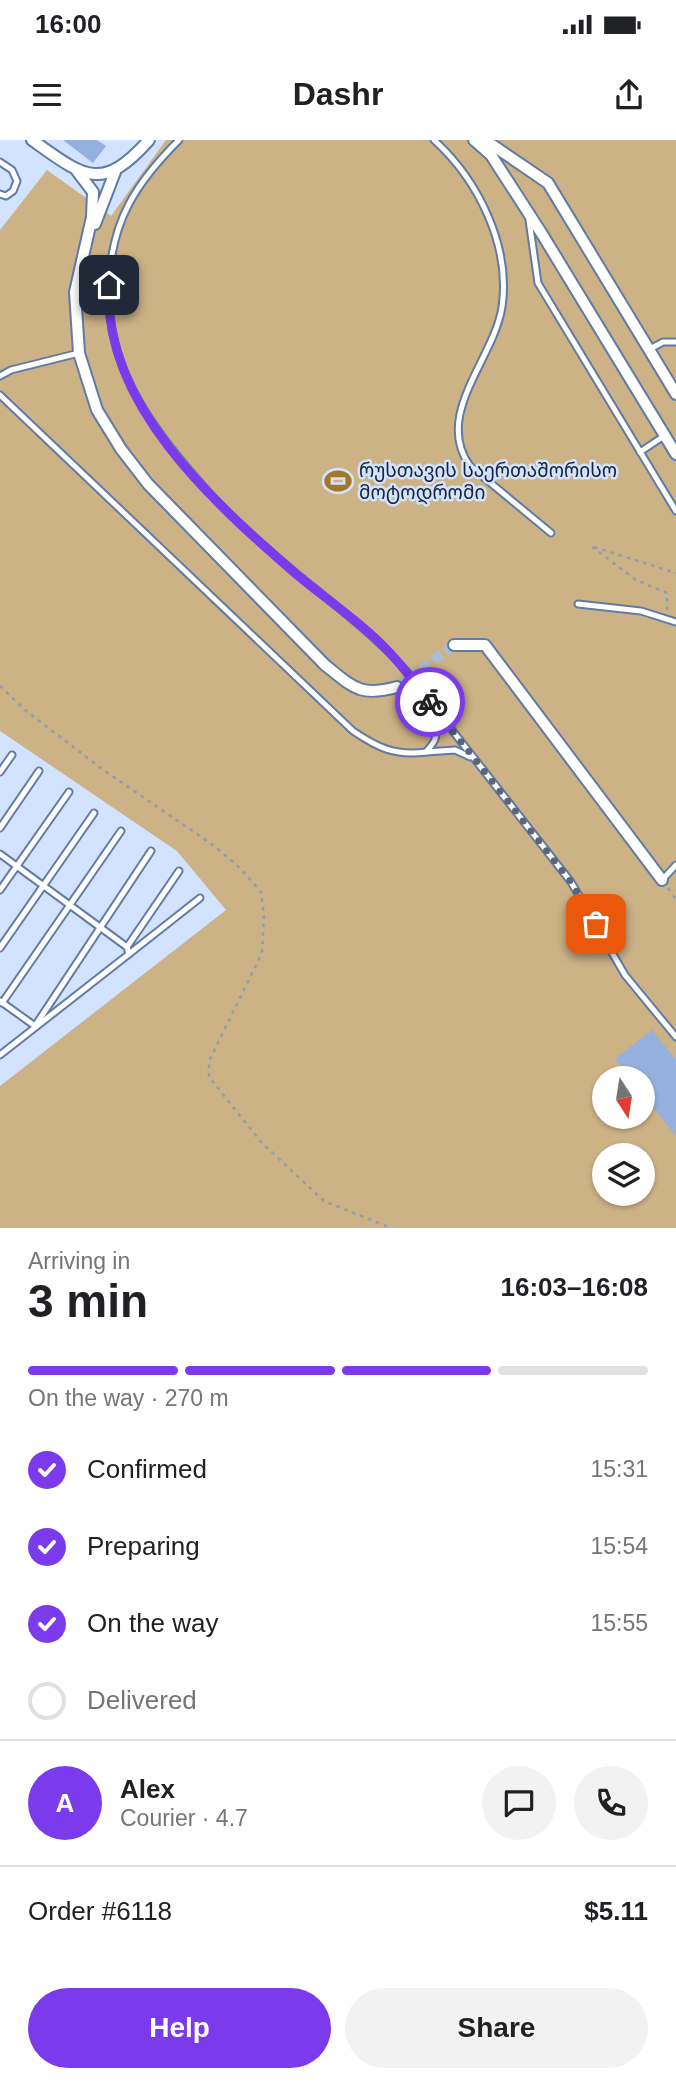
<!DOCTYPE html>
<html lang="en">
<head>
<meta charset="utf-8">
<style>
	:root { --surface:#fff; --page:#f2f2f2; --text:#202124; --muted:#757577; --line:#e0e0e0; --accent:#7c3aed }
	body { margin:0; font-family:Helvetica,"Noto Sans Georgian",sans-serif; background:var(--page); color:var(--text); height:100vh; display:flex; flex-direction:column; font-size:26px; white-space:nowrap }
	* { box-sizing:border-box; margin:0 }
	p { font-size:23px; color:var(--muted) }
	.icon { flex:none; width:38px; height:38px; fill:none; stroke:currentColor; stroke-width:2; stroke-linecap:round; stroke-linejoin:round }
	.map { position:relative; height:1088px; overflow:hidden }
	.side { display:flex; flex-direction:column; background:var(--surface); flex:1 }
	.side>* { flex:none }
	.needle { width:46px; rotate:168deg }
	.fabs { position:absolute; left:592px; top:926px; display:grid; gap:14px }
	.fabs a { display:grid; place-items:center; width:63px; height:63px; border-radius:50%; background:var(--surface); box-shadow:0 2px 5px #0004; font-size:35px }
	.pin { position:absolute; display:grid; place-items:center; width:60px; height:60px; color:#fff; margin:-30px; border-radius:14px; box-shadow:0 4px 10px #0006 }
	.courier { position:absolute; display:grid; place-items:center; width:70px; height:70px; margin:-35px; border:5px solid #7c3aed; border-radius:50%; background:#fff; color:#222; box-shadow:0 2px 9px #0007 }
	.summary em { font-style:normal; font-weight:700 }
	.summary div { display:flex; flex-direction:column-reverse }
	.summary { display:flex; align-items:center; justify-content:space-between; height:119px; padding:0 28px }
	h1 { font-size:46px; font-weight:700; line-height:52px }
	.bar { display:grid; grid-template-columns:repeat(4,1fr); gap:10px 7px; align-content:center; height:84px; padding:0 28px }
	.bar i { height:9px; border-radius:5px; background:var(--line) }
	.bar .current { background:var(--accent) }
	.bar p { grid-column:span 4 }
	.line { display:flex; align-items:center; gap:18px; padding:0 28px; border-top:2px solid var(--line) }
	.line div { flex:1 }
	.round { display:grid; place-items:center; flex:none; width:74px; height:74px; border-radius:37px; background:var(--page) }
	ol { padding:0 28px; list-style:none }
	li { display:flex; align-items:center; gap:21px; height:77px }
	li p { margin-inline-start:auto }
	li .icon { padding:7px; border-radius:50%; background:var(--accent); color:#fff; stroke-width:4 }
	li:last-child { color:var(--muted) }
	li i { width:38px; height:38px; border:4px solid var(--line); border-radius:50% }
	.button { display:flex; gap:14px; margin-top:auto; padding:14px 28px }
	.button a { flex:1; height:80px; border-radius:42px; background:var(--accent); color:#fff; font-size:28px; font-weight:700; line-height:80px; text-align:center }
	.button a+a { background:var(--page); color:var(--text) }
	.status { display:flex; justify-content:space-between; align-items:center; height:49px; padding:0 35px; background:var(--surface); direction:ltr }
	.status svg { height:19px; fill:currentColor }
	header { display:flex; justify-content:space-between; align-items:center; height:91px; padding:0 28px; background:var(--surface); font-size:32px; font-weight:700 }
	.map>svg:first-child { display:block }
	.green { fill:#cdb286; fill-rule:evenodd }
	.building { fill:#94b0dd }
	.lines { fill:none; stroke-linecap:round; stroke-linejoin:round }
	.street-tunnel { stroke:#acbdd6; stroke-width:10; stroke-dasharray:10 5; stroke-linecap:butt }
	.lane-casing { stroke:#607ba4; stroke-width:9 }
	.street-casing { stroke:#607ba4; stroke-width:14 }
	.path { stroke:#8d9db5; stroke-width:2.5; stroke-dasharray:3.5 5; stroke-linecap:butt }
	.lane { stroke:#fff; stroke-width:5 }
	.street { stroke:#fff; stroke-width:10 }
	.done { stroke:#59667b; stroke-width:7; stroke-dasharray:0 12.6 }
	.route { stroke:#7c3aed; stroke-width:9 }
	.labels { text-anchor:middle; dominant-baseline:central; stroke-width:5; stroke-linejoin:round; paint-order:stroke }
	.poi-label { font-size:19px; fill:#182334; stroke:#d1e3ff; text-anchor:start }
</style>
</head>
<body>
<div class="status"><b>16:00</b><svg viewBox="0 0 49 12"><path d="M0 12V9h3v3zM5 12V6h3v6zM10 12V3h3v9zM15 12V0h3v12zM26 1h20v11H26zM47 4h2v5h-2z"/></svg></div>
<header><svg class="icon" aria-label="menu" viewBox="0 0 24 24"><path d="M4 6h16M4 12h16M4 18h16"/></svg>Dashr<svg class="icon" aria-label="share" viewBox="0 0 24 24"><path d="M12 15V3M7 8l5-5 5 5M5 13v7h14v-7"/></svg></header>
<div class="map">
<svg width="676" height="1088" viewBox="0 0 676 1088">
	<rect width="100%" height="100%" fill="#d1e3ff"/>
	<path class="green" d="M 166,0 L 676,0 L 676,1088 L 0,1088 L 0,946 L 226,770 L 177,711 L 0,591 L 0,90 L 47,30 L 111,76 ZM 604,938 L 642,938 L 642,976 L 604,976 ZM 604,1015 L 642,1015 L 642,1054 L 604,1054 Z"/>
	<g class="building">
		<polygon points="63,0 97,0 106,6 93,23"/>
		<polygon points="652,890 676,920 676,996 642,954 642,938 630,938 615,919"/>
	</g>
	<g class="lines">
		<polyline class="street-tunnel" points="397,547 454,505"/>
		<defs>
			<g id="lane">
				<path d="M 434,0 C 478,40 511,106 502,167 C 494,219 433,275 470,326 L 551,393"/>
				<polyline points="0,22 12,30 17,41 13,51 6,56 0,54"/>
				<polyline points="529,80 538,143 676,371"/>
				<polyline points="650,209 663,202 676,202"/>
				<polyline points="0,236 11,230 79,213"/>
				<path d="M 0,255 L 353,591 C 378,608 395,616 426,612 C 429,608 434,603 435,599 C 451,548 330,462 297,434 C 263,405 226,373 197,339 C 146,281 105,222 109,142 C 112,80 136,43 179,0"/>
				<polyline points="640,312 664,296"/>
				<polyline points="578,464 641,471 676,482"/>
				<polyline points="430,562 571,742 625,835 676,897"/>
				<polyline points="426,612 455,610 470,617"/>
				<polyline points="0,632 12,615"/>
				<polyline points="0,688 39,631"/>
				<polyline points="0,714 127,807 129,814 0,915"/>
				<polyline points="662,740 676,725"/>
				<polyline points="0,750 69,652"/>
				<polyline points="127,807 179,731"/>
				<polyline points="0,808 94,673"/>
				<polyline points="129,814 200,758"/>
				<polyline points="0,861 35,886 151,711"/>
				<polyline points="2,863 121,691"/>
			</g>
			<g id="street">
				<path d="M 32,0 C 83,36 101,54 149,0"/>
				<polyline points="474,0 491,15 542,94 676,314"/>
				<polyline points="485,0 548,43 676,254"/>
				<path d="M 77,31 L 93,52 L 92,77 L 75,152 L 79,213 L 97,270 L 121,309 L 148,344 L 325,525 C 354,548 360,557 397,547"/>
				<polyline points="95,84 115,32"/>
				<polyline points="454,505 485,505 662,740"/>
			</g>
		</defs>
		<use href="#lane" class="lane-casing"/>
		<use href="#street" class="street-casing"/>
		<g class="path">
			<polyline points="667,470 667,453 636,440 591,406 676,433"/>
			<polyline points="0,546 25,570 102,629 213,705 241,729 261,752 264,776 262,813 209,921 209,937 261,1002 324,1061 391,1088"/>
			<polyline points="668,748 676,760"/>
		</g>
		<use href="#lane" class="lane"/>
		<use href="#street" class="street"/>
	</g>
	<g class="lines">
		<polyline class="done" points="430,562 571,742 596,784"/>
		<path class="route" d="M 109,145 C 102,264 213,362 296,434 C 327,460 362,483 390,513 C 404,528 417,546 430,562"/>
	</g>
	<defs>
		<symbol id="stadium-bare" viewBox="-9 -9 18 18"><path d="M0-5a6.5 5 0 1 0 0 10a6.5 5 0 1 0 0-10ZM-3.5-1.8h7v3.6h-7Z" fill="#a27828" stroke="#d1e3ff" stroke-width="2.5" paint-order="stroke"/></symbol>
	</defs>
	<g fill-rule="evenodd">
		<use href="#stadium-bare" x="319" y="322" width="38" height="38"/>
	</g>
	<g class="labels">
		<g class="poi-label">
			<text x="359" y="330">რუსთავის საერთაშორისო<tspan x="359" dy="22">მოტოდრომი</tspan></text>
		</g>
	</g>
</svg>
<div class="fabs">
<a><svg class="needle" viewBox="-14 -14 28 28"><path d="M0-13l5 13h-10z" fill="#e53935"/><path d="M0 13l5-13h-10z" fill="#757577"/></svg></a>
<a><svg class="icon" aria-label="layers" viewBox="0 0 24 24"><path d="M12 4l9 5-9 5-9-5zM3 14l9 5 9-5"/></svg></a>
</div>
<div class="pin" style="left:596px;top:784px;background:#ea580c"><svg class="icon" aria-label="bag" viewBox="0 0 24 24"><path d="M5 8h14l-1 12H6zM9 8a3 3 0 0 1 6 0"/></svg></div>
<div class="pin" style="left:109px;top:145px;background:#1f2937"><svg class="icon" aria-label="home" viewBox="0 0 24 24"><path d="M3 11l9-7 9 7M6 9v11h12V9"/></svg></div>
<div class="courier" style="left:430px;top:562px"><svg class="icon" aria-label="bike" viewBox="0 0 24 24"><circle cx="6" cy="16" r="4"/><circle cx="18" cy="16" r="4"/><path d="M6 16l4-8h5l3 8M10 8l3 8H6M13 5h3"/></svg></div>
</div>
<section class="side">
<div class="summary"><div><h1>3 min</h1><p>Arriving in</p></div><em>16:03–16:08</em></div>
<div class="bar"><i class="current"></i><i class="current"></i><i class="current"></i><i></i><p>On the way · 270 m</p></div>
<ol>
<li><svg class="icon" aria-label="check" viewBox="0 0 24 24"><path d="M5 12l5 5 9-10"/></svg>Confirmed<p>15:31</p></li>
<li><svg class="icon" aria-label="check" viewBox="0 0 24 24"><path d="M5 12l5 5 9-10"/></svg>Preparing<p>15:54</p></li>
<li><svg class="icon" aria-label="check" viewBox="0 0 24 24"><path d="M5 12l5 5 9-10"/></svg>On the way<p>15:55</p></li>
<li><i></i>Delivered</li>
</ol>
<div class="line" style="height:126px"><b class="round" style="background:var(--accent);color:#fff">A</b><div><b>Alex</b><p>Courier · 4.7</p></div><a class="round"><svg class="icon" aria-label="chat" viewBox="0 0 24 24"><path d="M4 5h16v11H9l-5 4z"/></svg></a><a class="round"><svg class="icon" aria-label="phone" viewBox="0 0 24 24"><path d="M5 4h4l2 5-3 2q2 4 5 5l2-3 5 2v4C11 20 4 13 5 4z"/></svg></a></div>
<div class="line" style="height:91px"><div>Order #6118</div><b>$5.11</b></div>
<div class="button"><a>Help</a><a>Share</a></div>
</section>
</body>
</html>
